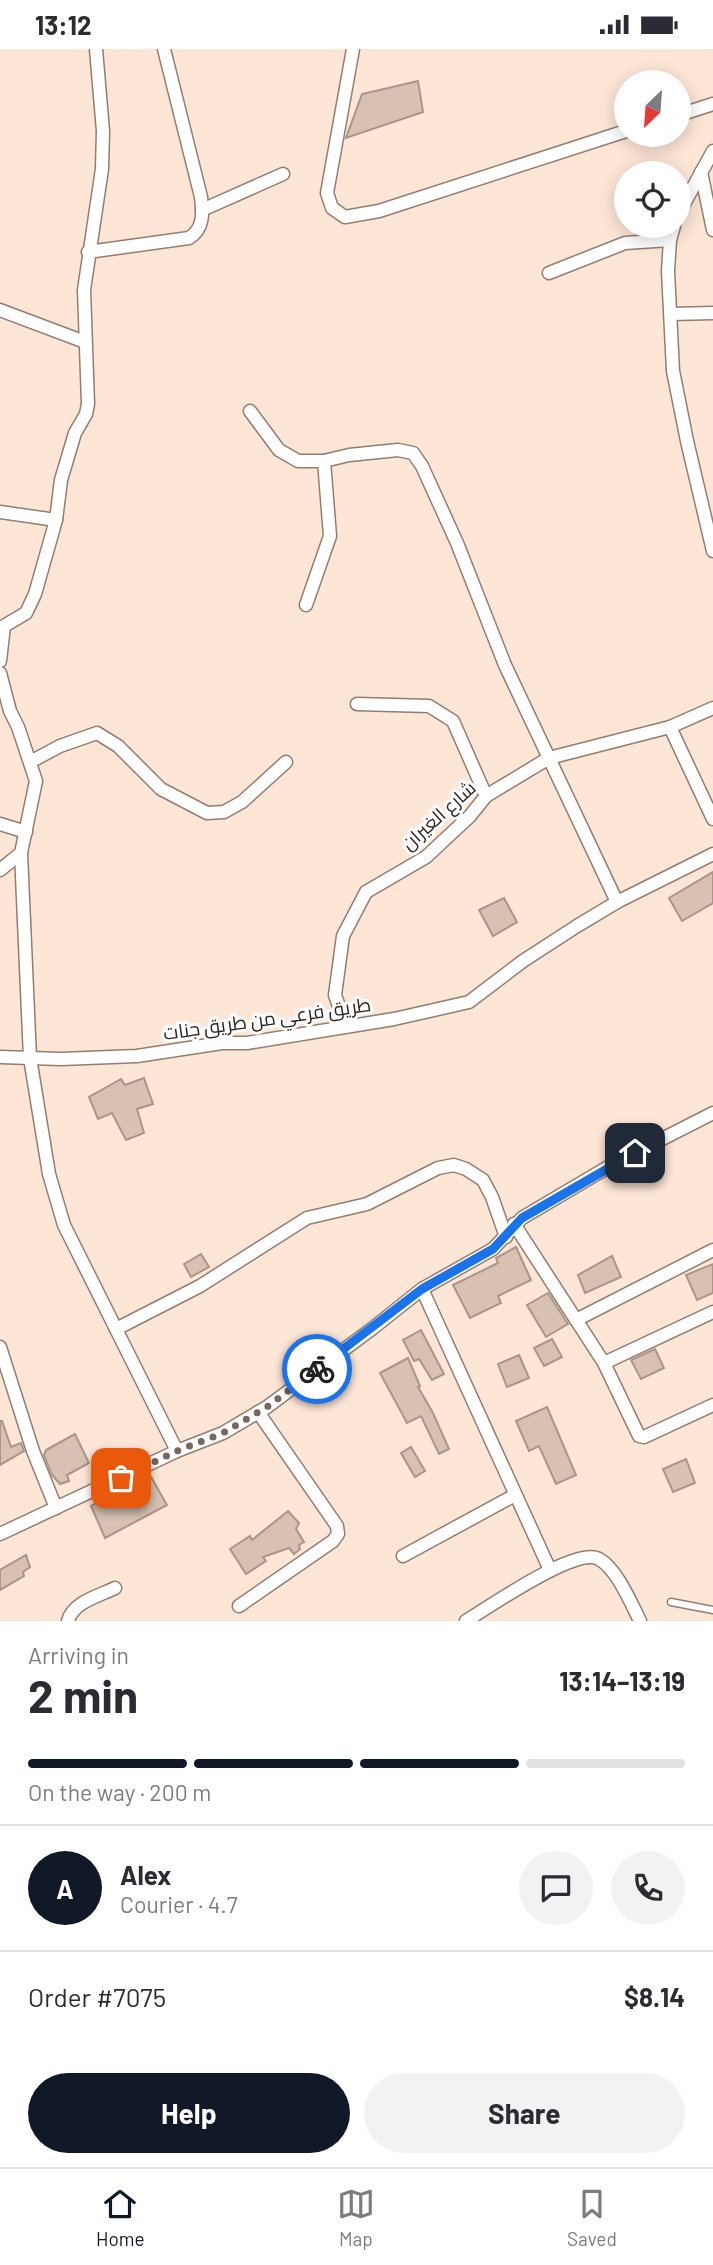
<!DOCTYPE html>
<html lang="en">
<head>
<meta charset="utf-8">
<style>
	:root { --surface:#fff; --page:#f2f2f3; --text:#2b2b33; --muted:#7c7c81; --line:#e1e1e2; --accent:#111827 }
	body { margin:0; font-family:Barlow,Cairo,sans-serif; background:var(--page); color:var(--text); height:100vh; display:flex; flex-direction:column; font-size:26px; white-space:nowrap }
	* { box-sizing:border-box; margin:0 }
	p { font-size:23px; color:var(--muted) }
	.icon { flex:none; width:38px; height:38px; fill:none; stroke:currentColor; stroke-width:2; stroke-linecap:round; stroke-linejoin:round }
	.map { position:relative; height:1572px; overflow:hidden }
	.details { display:flex; flex-direction:column; background:var(--surface); flex:1 }
	.details>* { flex:none }
	.needle { width:46px; rotate:205deg }
	.buttons { position:absolute; left:614px; top:21px; display:grid; gap:14px }
	.buttons a { display:grid; place-items:center; width:77px; height:77px; border-radius:50%; background:var(--surface); box-shadow:0 4px 18px #0003; font-size:35px }
	.pin { position:absolute; display:grid; place-items:center; width:60px; height:60px; color:#fff; margin:-30px; border-radius:14px; box-shadow:0 4px 10px #0006 }
	.courier { position:absolute; display:grid; place-items:center; width:70px; height:70px; margin:-35px; border:5px solid #1a73e8; border-radius:50%; background:#fff; color:#222; box-shadow:0 2px 9px #0007 }
	.headline em { font-style:normal; font-weight:700 }
	.headline div { display:flex; flex-direction:column-reverse }
	.headline { display:flex; align-items:center; justify-content:space-between; height:119px; padding:0 28px }
	h1 { font-size:46px; font-weight:700; line-height:52px }
	.bar { display:grid; grid-template-columns:repeat(4,1fr); gap:10px 7px; align-content:center; height:84px; padding:0 28px }
	.bar i { height:9px; border-radius:5px; background:var(--line) }
	.bar .selected { background:var(--accent) }
	.bar p { grid-column:span 4 }
	.line { display:flex; align-items:center; gap:18px; padding:0 28px; border-top:2px solid var(--line) }
	.line div { flex:1 }
	.round { display:grid; place-items:center; flex:none; width:74px; height:74px; border-radius:37px; background:var(--page) }
	.button { display:flex; gap:14px; margin-top:auto; padding:14px 28px }
	.button a { flex:1; height:80px; border-radius:42px; background:var(--accent); color:#fff; font-size:28px; font-weight:700; line-height:80px; text-align:center }
	.button a+a { background:var(--page); color:var(--text) }
	.status { display:flex; justify-content:space-between; align-items:center; height:49px; padding:0 35px; background:var(--surface); direction:ltr }
	.status svg { height:19px; fill:currentColor }
	.tab-bar { display:flex; justify-content:space-around; align-items:center; height:98px; border-top:2px solid var(--line); background:var(--surface); font-size:19px; color:var(--muted) }
	.tab-bar a { display:grid; justify-items:center; gap:4px }
	.tab-bar .selected { color:var(--accent) }
	.map>svg:first-child { display:block }
	.building { fill:#d8c1b2; stroke:#ab9587; stroke-width:2 }
	.lines { fill:none; stroke-linecap:round; stroke-linejoin:round }
	.lane-casing { stroke:#937d6f; stroke-width:9 }
	.street-casing { stroke:#937d6f; stroke-width:15 }
	.lane { stroke:#fff; stroke-width:6 }
	.street { stroke:#fff; stroke-width:12 }
	.done { stroke:#76685f; stroke-width:7; stroke-dasharray:0 12.6 }
	.route { stroke:#1a73e8; stroke-width:9 }
	.labels { text-anchor:middle; dominant-baseline:central; stroke-width:6; stroke-linejoin:round; paint-order:stroke }
	.street-label { font-size:19px; fill:#2d241e; stroke:#fff }
</style>
</head>
<body>
<div class="status"><b>13:12</b><svg viewBox="0 0 49 12"><path d="M0 12V9h3v3zM5 12V6h3v6zM10 12V3h3v9zM15 12V0h3v12zM26 1h20v11H26zM47 4h2v5h-2z"/></svg></div>
<div class="map">
<svg width="713" height="1572" viewBox="0 0 713 1572">
	<rect width="100%" height="100%" fill="#fee6d7"/>
	<g class="building">
		<polygon points="418,32 423,63 346,89 362,45"/>
		<polygon points="713,823 713,854 682,872 669,849"/>
		<polygon points="504,849 517,873 493,887 479,861"/>
		<polygon points="144,1029 153,1055 137,1060 144,1084 126,1091 112,1064 98,1070 89,1048 121,1030 125,1036"/>
		<polygon points="516,1198 531,1231 498,1247 501,1254 470,1269 453,1236 498,1214 496,1209"/>
		<polygon points="201,1205 209,1218 191,1228 184,1215"/>
		<polygon points="612,1207 621,1228 585,1244 578,1226"/>
		<polygon points="713,1215 713,1244 697,1251 686,1226"/>
		<polygon points="548,1244 568,1275 546,1288 527,1256"/>
		<polygon points="421,1281 444,1325 432,1331 419,1310 414,1312 403,1291"/>
		<polygon points="552,1290 562,1308 544,1317 534,1299"/>
		<polygon points="655,1300 664,1319 641,1330 631,1311"/>
		<polygon points="519,1306 529,1329 507,1338 498,1315"/>
		<polygon points="408,1309 420,1337 418,1338 433,1364 449,1400 439,1405 421,1367 407,1374 380,1324"/>
		<polygon points="547,1358 576,1426 556,1435 539,1397 529,1402 516,1372"/>
		<polygon points="0,1372 2,1372 11,1398 21,1394 24,1402 0,1416"/>
		<polygon points="75,1385 89,1414 67,1426 69,1432 60,1435 52,1426 44,1406 46,1401"/>
		<polygon points="411,1398 425,1422 415,1428 401,1404"/>
		<polygon points="686,1410 695,1434 673,1443 663,1420"/>
		<polygon points="150,1426 167,1456 105,1489 91,1457 105,1449 109,1454 142,1434 140,1430"/>
		<polygon points="288,1462 299,1474 296,1480 304,1493 299,1496 300,1500 294,1505 289,1499 263,1508 266,1512 246,1525 230,1500 250,1487 252,1491"/>
		<polygon points="26,1506 30,1518 23,1523 24,1527 0,1541 0,1521"/>
	</g>
	<g class="lines">
		<defs>
			<polyline id="lane" points="671,1553 713,1561"/>
			<g id="street">
				<polyline points="353,0 327,144 332,159 345,168 379,162 626,82"/>
				<polyline points="679,66 713,55"/>
				<polyline points="701,123 713,181"/>
				<polyline points="202,161 283,125"/>
				<polyline points="679,164 713,102"/>
				<polyline points="674,177 670,191 668,222 673,322 687,392 713,502"/>
				<path d="M 88,203 L 189,189 C 204,180 203,164 201,148 L 164,0"/>
				<polyline points="549,224 625,194 670,191"/>
				<polyline points="0,261 85,293"/>
				<polyline points="671,265 713,264"/>
				<polyline points="250,362 279,401 298,412 324,412 349,406 398,401 413,404 422,417 457,494 505,616 617,853"/>
				<polyline points="0,463 56,471"/>
				<polyline points="306,556 330,487 324,412"/>
				<polyline points="0,612 4,577 26,564 35,545 56,471 61,431 75,384 86,365 88,355 84,241 102,120 103,82 96,0"/>
				<polyline points="0,624 10,662 18,678 36,732 21,804 0,821"/>
				<polyline points="357,655 429,657 453,672 486,747"/>
				<polyline points="713,659 670,678 713,770"/>
				<polyline points="30,713 60,697 97,684 118,697 161,740 207,764 224,763 242,753 286,713"/>
				<polyline points="0,775 26,783"/>
				<polyline points="21,804 30,1009 49,1125 64,1176 177,1402"/>
				<polyline points="346,977 335,946 343,887 366,843 426,808 470,767 486,747 549,709 670,678"/>
				<polyline points="0,1008 61,1010 137,1007 222,994 247,994 394,970 469,953 523,912 577,877 617,853 713,805"/>
				<polyline points="514,1175 604,1314 713,1263"/>
				<polyline points="422,1240 550,1521"/>
				<polyline points="576,1271 713,1201"/>
				<polyline points="116,1280 200,1237 307,1169 367,1155 438,1119 454,1116 466,1120 483,1131 492,1148 506,1188"/>
				<polyline points="0,1298 33,1402 56,1459"/>
				<polyline points="604,1314 639,1387 644,1388 713,1356"/>
				<polyline points="0,1485 177,1402 223,1384 267,1358 373,1279 422,1240 493,1200 522,1169 615,1114 713,1064"/>
				<polyline points="403,1507 515,1446"/>
				<polyline points="239,1557 333,1492 338,1485 337,1477 258,1363"/>
				<path d="M 68,1572 C 73,1553 99,1547 115,1539"/>
				<path d="M 466,1572 C 489,1558 576,1497 599,1510 C 617,1520 631,1554 640,1572"/>
			</g>
		</defs>
		<use href="#lane" class="lane-casing"/>
		<use href="#street" class="street-casing"/>
		<use href="#lane" class="lane"/>
		<use href="#street" class="street"/>
	</g>
	<g class="lines">
		<polyline class="done" points="121,1429 177,1402 223,1384 267,1358 317,1320"/>
		<polyline class="route" points="317,1320 422,1240 493,1200 522,1169 635,1104"/>
	</g>
	<g class="labels">
		<g class="street-label">
			<text transform="translate(438 766) rotate(-42)">شارع الغيران</text>
			<text transform="translate(267 969) rotate(-8)">طريق فرعي من طريق جنات</text>
		</g>
	</g>
</svg>
<div class="buttons">
<a><svg class="needle" viewBox="-14 -14 28 28"><path d="M0-13l5 13h-10z" fill="#e53935"/><path d="M0 13l5-13h-10z" fill="#7c7c81"/></svg></a>
<a><svg class="icon" aria-label="locate" viewBox="0 0 24 24"><circle cx="12" cy="12" r="6"/><path d="M12 2v4M12 18v4M2 12h4M18 12h4"/></svg></a>
</div>
<div class="pin" style="left:121px;top:1429px;background:#ea580c"><svg class="icon" aria-label="bag" viewBox="0 0 24 24"><path d="M5 8h14l-1 12H6zM9 8a3 3 0 0 1 6 0"/></svg></div>
<div class="pin" style="left:635px;top:1104px;background:#1f2937"><svg class="icon" aria-label="home" viewBox="0 0 24 24"><path d="M3 11l9-7 9 7M6 9v11h12V9"/></svg></div>
<div class="courier" style="left:317px;top:1320px"><svg class="icon" aria-label="bike" viewBox="0 0 24 24"><circle cx="6" cy="16" r="4"/><circle cx="18" cy="16" r="4"/><path d="M6 16l4-8h5l3 8M10 8l3 8H6M13 5h3"/></svg></div>
</div>
<section class="details">
<div class="headline"><div><h1>2 min</h1><p>Arriving in</p></div><em>13:14–13:19</em></div>
<div class="bar"><i class="selected"></i><i class="selected"></i><i class="selected"></i><i></i><p>On the way · 200 m</p></div>
<div class="line" style="height:126px"><b class="round" style="background:var(--accent);color:#fff">A</b><div><b>Alex</b><p>Courier · 4.7</p></div><a class="round"><svg class="icon" aria-label="chat" viewBox="0 0 24 24"><path d="M4 5h16v11H9l-5 4z"/></svg></a><a class="round"><svg class="icon" aria-label="phone" viewBox="0 0 24 24"><path d="M5 4h4l2 5-3 2q2 4 5 5l2-3 5 2v4C11 20 4 13 5 4z"/></svg></a></div>
<div class="line" style="height:91px"><div>Order #7075</div><b>$8.14</b></div>
<div class="button"><a>Help</a><a>Share</a></div>
</section>
<nav class="tab-bar">
<a class="selected"><svg class="icon" aria-label="home" viewBox="0 0 24 24"><path d="M3 11l9-7 9 7M6 9v11h12V9"/></svg>Home</a>
<a><svg class="icon" aria-label="map" viewBox="0 0 24 24"><path d="M3 6l6-2 6 2 6-2v14l-6 2-6-2-6 2zM9 4v14M15 6v14"/></svg>Map</a>
<a><svg class="icon" aria-label="saved" viewBox="0 0 24 24"><path d="M7 4h10v16l-5-4-5 4z"/></svg>Saved</a>
</nav>
</body>
</html>
